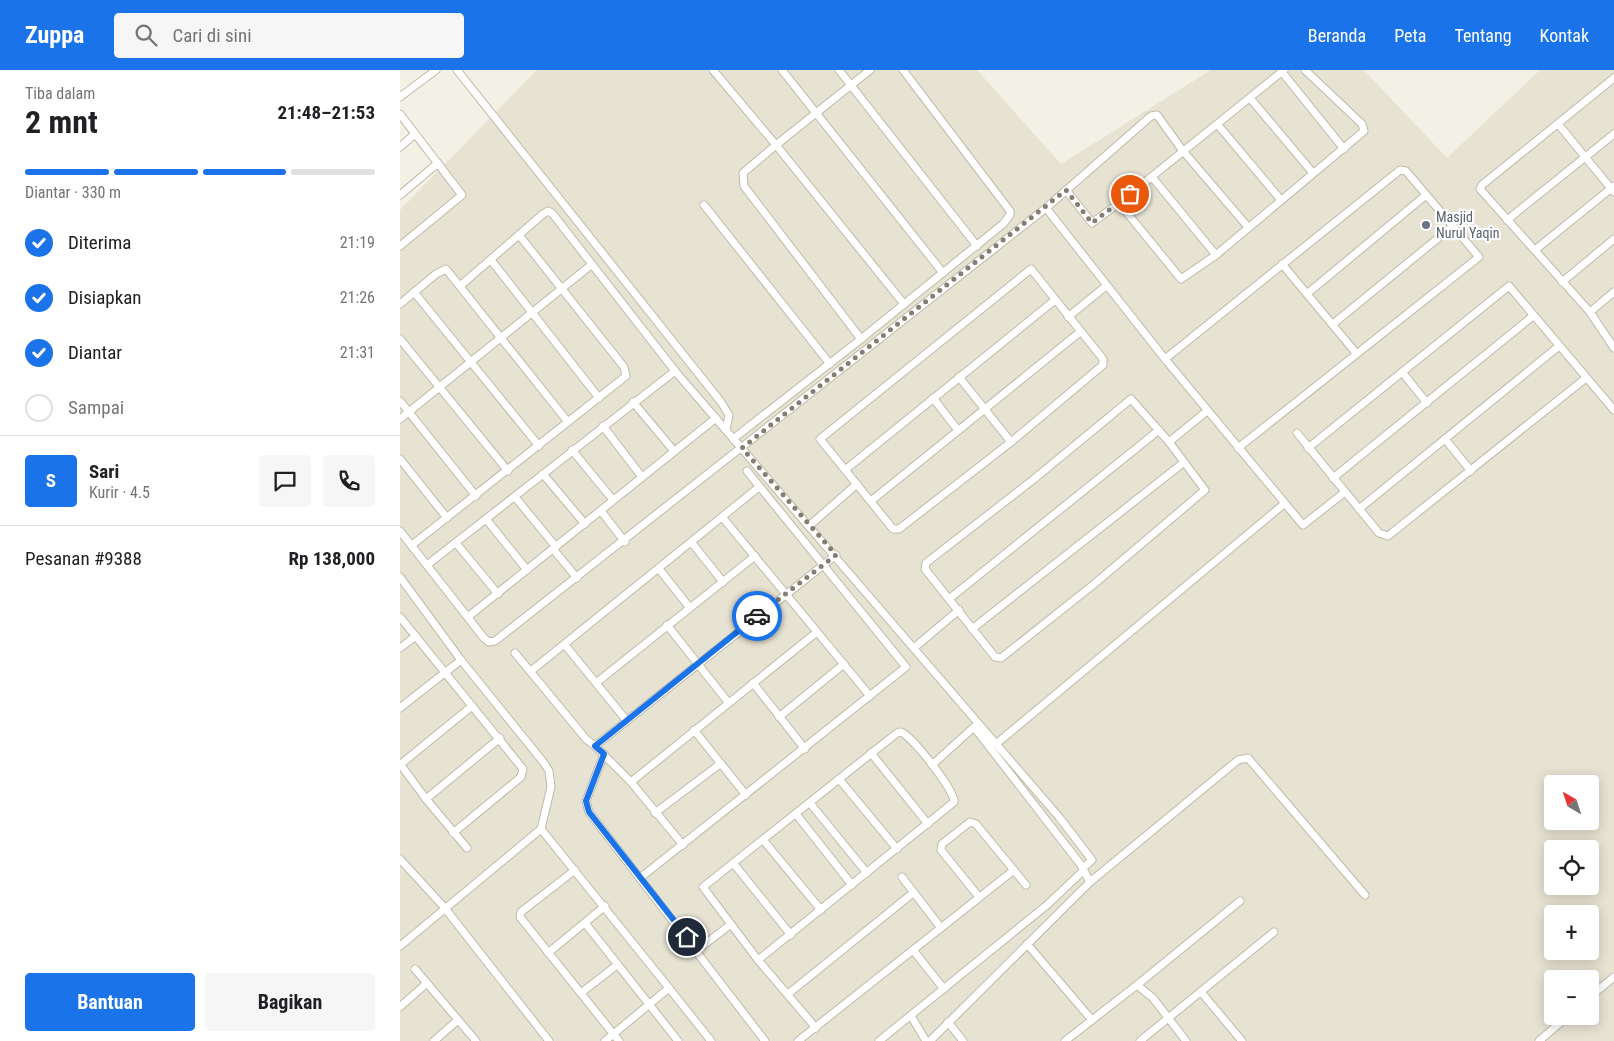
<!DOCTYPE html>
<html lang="id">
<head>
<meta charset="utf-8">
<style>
	:root { --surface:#fff; --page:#f6f6f6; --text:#202124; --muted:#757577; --line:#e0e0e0; --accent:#1a73e8 }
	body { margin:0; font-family:"Roboto Condensed",sans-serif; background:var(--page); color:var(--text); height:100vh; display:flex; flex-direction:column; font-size:19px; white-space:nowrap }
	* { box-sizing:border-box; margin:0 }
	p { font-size:16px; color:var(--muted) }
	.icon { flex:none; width:28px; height:28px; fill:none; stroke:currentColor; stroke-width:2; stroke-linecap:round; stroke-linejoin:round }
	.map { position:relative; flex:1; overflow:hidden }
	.details { display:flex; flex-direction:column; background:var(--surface); width:400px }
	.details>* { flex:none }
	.needle { width:32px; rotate:321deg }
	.controls { position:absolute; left:1144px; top:705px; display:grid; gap:10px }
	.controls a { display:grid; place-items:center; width:55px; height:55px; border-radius:5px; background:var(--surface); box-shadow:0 2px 12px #0003; font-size:25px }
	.pin { position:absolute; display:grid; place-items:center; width:42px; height:42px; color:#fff; margin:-21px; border:2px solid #fff; border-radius:50%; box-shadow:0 1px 5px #0007 }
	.courier { position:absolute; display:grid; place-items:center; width:50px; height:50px; margin:-25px; border:4px solid #1a73e8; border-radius:50%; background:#fff; color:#222; box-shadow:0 1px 6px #0007 }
	.summary em { font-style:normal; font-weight:700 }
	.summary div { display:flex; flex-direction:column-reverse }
	.summary { display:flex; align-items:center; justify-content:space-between; height:85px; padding:0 25px }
	h1 { font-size:32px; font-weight:700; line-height:38px }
	.bar { display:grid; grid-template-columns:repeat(4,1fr); gap:8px 5px; align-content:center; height:60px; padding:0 25px }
	.bar i { height:6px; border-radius:4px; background:var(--line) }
	.bar .on { background:var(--accent) }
	.bar p { grid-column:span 4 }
	.line { display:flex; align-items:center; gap:12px; padding:0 25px; border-top:1px solid var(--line) }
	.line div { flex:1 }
	.round { display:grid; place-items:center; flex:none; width:52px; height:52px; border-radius:5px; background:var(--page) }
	ol { padding:0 25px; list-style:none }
	li { display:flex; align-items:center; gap:15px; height:55px }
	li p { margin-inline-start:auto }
	li .icon { padding:5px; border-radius:50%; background:var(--accent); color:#fff; stroke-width:4 }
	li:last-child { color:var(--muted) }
	li i { width:28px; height:28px; border:2px solid var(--line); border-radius:50% }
	.cta { display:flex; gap:10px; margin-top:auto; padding:10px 25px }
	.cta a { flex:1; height:58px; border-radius:5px; background:var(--accent); color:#fff; font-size:20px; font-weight:700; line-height:58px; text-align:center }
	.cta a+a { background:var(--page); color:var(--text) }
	header { display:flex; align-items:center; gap:30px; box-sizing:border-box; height:70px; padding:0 25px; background:var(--accent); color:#fff }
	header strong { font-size:24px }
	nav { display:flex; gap:28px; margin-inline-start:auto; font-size:18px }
	.search { width:350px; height:45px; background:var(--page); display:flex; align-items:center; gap:12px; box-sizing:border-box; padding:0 18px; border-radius:5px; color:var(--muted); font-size:19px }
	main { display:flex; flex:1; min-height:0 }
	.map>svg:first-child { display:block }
	.residential { fill:#e7e3d3; fill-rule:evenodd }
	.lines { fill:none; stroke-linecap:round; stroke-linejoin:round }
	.minor-casing { stroke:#bfb9a8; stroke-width:9 }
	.minor { stroke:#fff; stroke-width:7 }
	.done { stroke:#837e73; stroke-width:5; stroke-dasharray:0 9 }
	.route { stroke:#1a73e8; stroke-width:6 }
	.worship-dot { fill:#6b7280; stroke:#fff; stroke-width:2 }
	.labels { text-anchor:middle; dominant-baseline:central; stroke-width:4.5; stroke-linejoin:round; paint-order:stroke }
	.worship-label { font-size:14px; fill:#5b616d; stroke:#fff; text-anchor:start }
</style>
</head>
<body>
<header>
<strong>Zuppa</strong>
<div class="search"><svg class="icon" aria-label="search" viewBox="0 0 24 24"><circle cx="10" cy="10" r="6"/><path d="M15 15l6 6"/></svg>Cari di sini</div>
<nav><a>Beranda</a><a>Peta</a><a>Tentang</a><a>Kontak</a></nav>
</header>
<main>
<section class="details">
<div class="summary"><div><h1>2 mnt</h1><p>Tiba dalam</p></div><em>21:48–21:53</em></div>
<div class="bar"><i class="on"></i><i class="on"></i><i class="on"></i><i></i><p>Diantar · 330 m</p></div>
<ol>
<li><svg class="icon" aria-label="check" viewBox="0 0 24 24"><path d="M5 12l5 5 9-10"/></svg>Diterima<p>21:19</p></li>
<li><svg class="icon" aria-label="check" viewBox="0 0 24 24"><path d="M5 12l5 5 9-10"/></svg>Disiapkan<p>21:26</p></li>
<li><svg class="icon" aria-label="check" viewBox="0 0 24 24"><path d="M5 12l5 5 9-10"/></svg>Diantar<p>21:31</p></li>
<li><i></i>Sampai</li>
</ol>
<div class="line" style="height:90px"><b class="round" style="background:var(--accent);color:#fff">S</b><div><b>Sari</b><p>Kurir · 4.5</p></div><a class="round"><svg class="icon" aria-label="chat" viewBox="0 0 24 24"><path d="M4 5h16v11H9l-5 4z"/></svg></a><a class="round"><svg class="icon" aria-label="phone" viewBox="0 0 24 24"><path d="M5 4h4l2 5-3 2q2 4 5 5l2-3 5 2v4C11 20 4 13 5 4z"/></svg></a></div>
<div class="line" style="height:65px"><div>Pesanan #9388</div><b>Rp 138,000</b></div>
<div class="cta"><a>Bantuan</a><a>Bagikan</a></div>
</section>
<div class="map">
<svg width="1214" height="971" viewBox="0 0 1214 971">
	<rect width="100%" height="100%" fill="#f3f0e5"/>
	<path class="residential" d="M 137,0 L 577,0 L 661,94 L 811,0 L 964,0 L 1047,88 L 1140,0 L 1214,0 L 1214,971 L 0,971 L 0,140 ZM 1152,714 L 1190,714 L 1190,751 L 1152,751 ZM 1152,779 L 1190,779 L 1190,816 L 1152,816 ZM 1152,844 L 1190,844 L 1190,881 L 1152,881 ZM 1152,909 L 1190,909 L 1190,946 L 1152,946 Z"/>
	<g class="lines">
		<defs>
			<g id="minor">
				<polyline points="57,0 321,332 329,345 326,359"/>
				<polyline points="313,0 376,75 343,103 344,116 461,269"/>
				<polyline points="382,0 543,203"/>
				<polyline points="439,0 577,176"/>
				<polyline points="470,0 376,75 504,234"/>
				<polyline points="884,0 719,133 781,209 816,185 964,61 962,54 905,0"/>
				<polyline points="882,2 944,79"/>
				<polyline points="1214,8 1082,115 1080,119 1190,242 1214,278"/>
				<polyline points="0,27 36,0"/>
				<polyline points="850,28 913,103"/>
				<polyline points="0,44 62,125 0,176"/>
				<polyline points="1158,54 1214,122"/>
				<polyline points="818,55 881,130"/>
				<polyline points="0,77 15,64"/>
				<polyline points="752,107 816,185"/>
				<polyline points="666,120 692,153 719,133"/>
				<polyline points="0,125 38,93"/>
				<polyline points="304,135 430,294"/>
				<polyline points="646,138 765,289 903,455 945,422"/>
				<polyline points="1107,150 1214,64"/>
				<polyline points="1135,180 1214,116"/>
				<polyline points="91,190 199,328"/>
				<polyline points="882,194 956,283"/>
				<polygon points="631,199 703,289 703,295 611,372 499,459 493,459 420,369"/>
				<polyline points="1162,212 1214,169"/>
				<polyline points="60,216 143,144 148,141 152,143 275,301 659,747 692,790 683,798"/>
				<polyline points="14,222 139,376"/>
				<polyline points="908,223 1026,125"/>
				<polyline points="0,234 36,204 46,199 168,352"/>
				<polyline points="1190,242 1214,222"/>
				<polyline points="668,247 706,216"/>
				<polyline points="933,254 1053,156"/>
				<polyline points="0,269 108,401"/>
				<polyline points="765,289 1000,100 1006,101 1079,187 838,378"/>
				<polyline points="1002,302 1027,333"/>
				<polyline points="559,307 611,372"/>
				<polyline points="533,328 557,359"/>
				<polygon points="731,329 769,372 805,420 693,515 601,588 595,587 525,499 526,493 634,409"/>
				<polyline points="0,331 76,426"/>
				<polyline points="233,332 274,381"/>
				<polyline points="0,349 191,195"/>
				<polyline points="203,356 242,407"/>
				<polyline points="897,363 979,463 988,466 1186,308"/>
				<polyline points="333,369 461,269 603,154 610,145 610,141 503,0"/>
				<polyline points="1045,369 1071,401"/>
				<polyline points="769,372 807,341"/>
				<polyline points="908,378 1109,216 1214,340"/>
				<polyline points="172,380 213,430"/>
				<polyline points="0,389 47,448"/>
				<polyline points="445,400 655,230"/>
				<polyline points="143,404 185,454"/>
				<polyline points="933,408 1133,246"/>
				<polyline points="115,427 156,477"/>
				<polyline points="471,431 680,262"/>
				<polyline points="959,439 1159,276"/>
				<polyline points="201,441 225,472"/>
				<polyline points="323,448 470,626"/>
				<polyline points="86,449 127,500"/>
				<polyline points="409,456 457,414"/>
				<polyline points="0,461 84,568 89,572 95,571 646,138 751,46 757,45 783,81 848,157"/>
				<polyline points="56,473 98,524"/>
				<polyline points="292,473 323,512"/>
				<polyline points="12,475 226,306 224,297 119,165"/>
				<polyline points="153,479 177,508"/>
				<polyline points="27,495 275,301"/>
				<polyline points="259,499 290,538"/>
				<polyline points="0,507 61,590 144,693 149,701 151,717 141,759 0,876"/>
				<polyline points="549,529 759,360"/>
				<polyline points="69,546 316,348"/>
				<polyline points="0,547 123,699 121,707 53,763"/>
				<polyline points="267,555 328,632"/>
				<polyline points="572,559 783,393"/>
				<polyline points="165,575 227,651"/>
				<polyline points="515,577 559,540"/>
				<polyline points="0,578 16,566"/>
				<polyline points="115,583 186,669 195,676 436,485"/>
				<polyline points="131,601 359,417"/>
				<polyline points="196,613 355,486"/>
				<polyline points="353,613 405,679"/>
				<polyline points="0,638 61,590"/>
				<polyline points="379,647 444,594"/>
				<polyline points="294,660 346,725"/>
				<path d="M 501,662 C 512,666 556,722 554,732 L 358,890 L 303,817 L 497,663 Z"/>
				<polyline points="596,674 884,434"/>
				<polyline points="195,676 231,712 283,775"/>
				<polyline points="471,683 528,754"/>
				<polyline points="204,684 186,731 189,742 365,971"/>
				<polyline points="0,694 26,729 67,778"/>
				<polyline points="1,694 72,636"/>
				<polyline points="532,695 574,657 681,795 690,812"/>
				<polyline points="439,709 497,779"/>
				<polyline points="231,712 417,562"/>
				<polyline points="26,729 100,668"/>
				<polyline points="410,733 467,803"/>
				<polyline points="255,743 320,694"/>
				<polyline points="396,744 452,815"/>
				<polyline points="141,759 269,918 205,971"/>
				<polyline points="364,771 421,840"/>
				<polyline points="0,789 44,837 149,971"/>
				<polyline points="334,794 391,865"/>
				<polyline points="175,800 121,842 120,847 219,971"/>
				<polyline points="502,807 541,858"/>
				<polyline points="240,808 506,597 347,401"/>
				<polyline points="579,827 541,780 542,774 570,752 576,754 626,815"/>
				<polyline points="185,853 278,971"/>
				<polyline points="627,874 692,950"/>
				<polyline points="297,880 330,855"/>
				<polyline points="513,880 544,919"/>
				<polyline points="148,883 205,836"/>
				<polyline points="358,890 416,958"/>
				<polyline points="15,899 76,971"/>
				<polyline points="737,915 840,831"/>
				<polyline points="269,918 311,971"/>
				<polyline points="801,922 842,971"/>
				<polyline points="181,923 217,895"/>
				<polyline points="388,924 513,823"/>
				<polyline points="1190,927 1214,907"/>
				<polyline points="0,937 27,913"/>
				<polyline points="511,946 526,971"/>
				<polyline points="548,952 563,971"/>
				<polyline points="34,971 58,950"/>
				<polyline points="398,971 614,800"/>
				<polyline points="479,971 647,835 683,801"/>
				<polyline points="530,971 690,812 838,690 848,688 965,825"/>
				<polyline points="665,971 737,915 753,928 786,971"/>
				<polyline points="740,971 874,862"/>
				<polyline points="1139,971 1168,946"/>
			</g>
		</defs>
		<use href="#minor" class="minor-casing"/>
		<use href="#minor" class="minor"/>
	</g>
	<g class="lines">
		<polyline class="done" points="357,546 436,485 342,378 666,120 692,153 730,124"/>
		<polyline class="route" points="287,867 189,742 186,731 204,684 195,676 357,546"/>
	</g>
	<circle class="worship-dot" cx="1026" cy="155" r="5"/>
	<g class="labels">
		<g class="worship-label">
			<text x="1036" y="147">Masjid<tspan x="1036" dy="16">Nurul Yaqin</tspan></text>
		</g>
	</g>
</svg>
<div class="controls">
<a><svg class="needle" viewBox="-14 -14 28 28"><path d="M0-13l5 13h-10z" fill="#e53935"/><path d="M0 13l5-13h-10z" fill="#757577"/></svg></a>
<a><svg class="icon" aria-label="locate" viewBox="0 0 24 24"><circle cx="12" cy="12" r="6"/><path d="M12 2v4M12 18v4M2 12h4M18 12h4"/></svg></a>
<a>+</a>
<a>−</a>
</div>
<div class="pin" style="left:730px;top:124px;background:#ea580c"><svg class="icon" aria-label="bag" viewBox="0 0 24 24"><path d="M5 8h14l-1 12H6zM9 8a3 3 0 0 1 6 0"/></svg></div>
<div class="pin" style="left:287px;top:867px;background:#1f2937"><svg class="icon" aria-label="home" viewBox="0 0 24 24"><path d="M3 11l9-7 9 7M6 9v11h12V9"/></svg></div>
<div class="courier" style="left:357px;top:546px"><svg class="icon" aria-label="car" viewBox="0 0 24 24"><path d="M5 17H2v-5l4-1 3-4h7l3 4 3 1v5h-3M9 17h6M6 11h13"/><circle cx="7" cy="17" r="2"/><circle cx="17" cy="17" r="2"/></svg></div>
</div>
</main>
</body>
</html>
